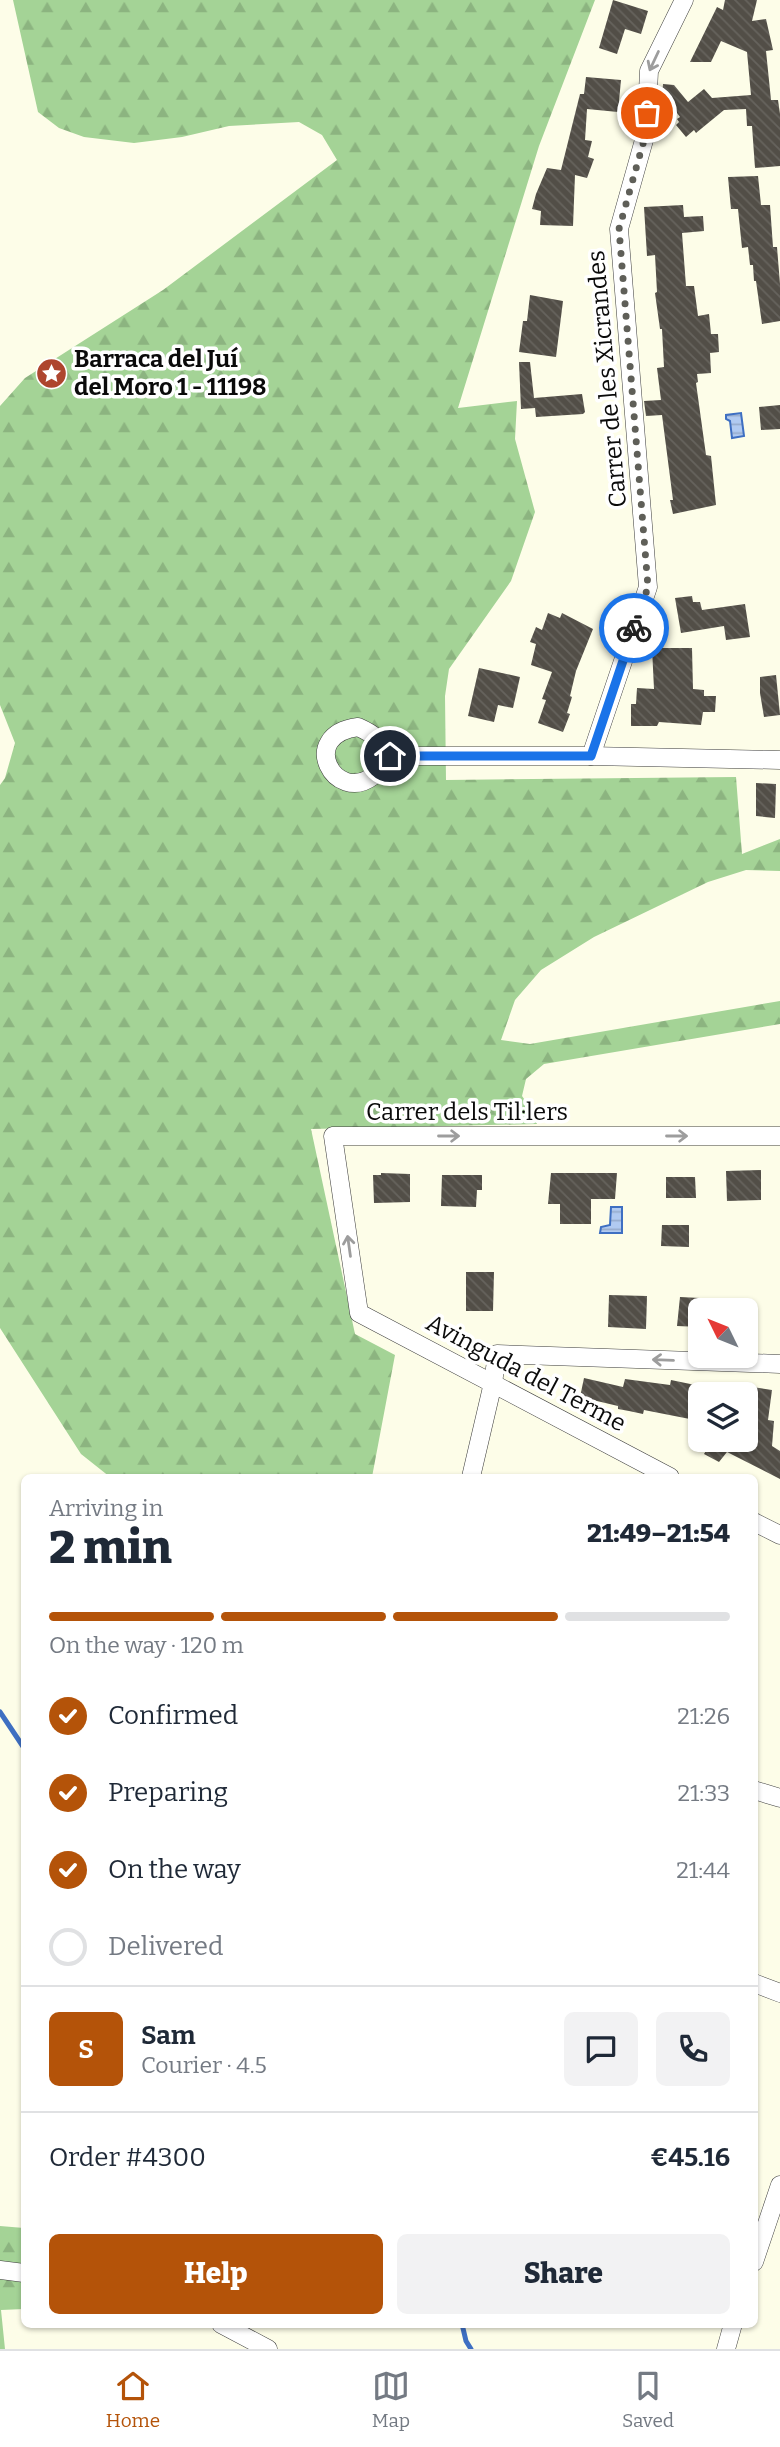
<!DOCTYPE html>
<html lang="en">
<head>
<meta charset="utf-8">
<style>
	:root { --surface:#fff; --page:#f2f2f3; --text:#1f2937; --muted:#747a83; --line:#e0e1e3; --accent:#b45309 }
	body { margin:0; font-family:Bitter,serif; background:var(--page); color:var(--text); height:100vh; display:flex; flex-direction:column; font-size:26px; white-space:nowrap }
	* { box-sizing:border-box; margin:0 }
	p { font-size:23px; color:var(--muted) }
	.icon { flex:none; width:38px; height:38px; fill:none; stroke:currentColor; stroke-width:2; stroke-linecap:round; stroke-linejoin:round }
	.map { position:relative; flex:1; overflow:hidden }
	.side { position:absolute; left:21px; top:1474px; width:737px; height:854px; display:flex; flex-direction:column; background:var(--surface); border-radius:10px; box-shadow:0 2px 5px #0004 }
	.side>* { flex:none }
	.needle { width:46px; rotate:313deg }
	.buttons { position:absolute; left:688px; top:1298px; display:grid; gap:14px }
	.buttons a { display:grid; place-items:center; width:70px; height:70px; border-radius:10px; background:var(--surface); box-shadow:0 2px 5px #0004; font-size:35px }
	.pin { position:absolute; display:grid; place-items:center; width:60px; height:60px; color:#fff; margin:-30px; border:4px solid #fff; border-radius:50%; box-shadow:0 2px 7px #0007 }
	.courier { position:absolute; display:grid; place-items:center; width:70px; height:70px; margin:-35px; border:5px solid #1a73e8; border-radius:50%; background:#fff; color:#222; box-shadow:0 2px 9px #0007 }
	.overview em { font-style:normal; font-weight:800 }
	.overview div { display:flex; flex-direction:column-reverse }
	.overview { display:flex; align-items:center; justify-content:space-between; height:119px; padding:0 28px }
	h1 { font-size:46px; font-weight:800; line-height:52px }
	.bar { display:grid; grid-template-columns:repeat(4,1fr); gap:10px 7px; align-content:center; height:84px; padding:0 28px }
	.bar i { height:9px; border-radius:5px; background:var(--line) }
	.bar .current { background:var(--accent) }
	.bar p { grid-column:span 4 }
	.line { display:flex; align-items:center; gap:18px; padding:0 28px; border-top:2px solid var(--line) }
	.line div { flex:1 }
	.round { display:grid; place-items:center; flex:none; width:74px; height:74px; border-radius:10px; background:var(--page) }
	ol { padding:0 28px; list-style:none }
	li { display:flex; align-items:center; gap:21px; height:77px }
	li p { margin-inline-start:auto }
	li .icon { padding:7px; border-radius:50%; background:var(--accent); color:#fff; stroke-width:4 }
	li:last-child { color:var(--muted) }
	li i { width:38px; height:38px; border:4px solid var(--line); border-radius:50% }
	.cta { display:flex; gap:14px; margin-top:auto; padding:14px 28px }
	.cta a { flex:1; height:80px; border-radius:10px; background:var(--accent); color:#fff; font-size:28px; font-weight:800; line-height:80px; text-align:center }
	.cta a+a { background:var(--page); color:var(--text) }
	.menu { display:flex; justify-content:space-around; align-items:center; height:98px; border-top:2px solid var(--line); background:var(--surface); font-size:19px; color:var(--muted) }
	.menu a { display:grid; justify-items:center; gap:4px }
	.menu .current { color:var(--accent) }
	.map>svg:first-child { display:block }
	.forest { fill:url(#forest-firs) }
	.water { fill:url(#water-rules); stroke:#3e6fc2; stroke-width:2 }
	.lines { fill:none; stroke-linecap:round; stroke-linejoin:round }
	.stream { stroke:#3e6fc2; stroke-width:5 }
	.building { fill:url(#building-back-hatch) }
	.minor-casing { stroke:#3d3d3d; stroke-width:19 }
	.minor { stroke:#fff; stroke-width:18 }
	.oneway { stroke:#9d9d9d }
	.done { stroke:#5f5f58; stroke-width:7; stroke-dasharray:0 12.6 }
	.route { stroke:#1a73e8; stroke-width:9 }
	.labels { text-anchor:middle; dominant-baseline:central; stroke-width:7; stroke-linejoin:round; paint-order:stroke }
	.poi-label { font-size:24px; font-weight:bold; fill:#0a0a0a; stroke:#fff; text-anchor:start }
	.street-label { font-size:24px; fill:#0a0a0a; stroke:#fff }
</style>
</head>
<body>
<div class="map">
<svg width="780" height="2349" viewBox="0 0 780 2349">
	<defs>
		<pattern id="forest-firs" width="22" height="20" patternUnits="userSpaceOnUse" patternTransform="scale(1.75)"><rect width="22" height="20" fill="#a4d396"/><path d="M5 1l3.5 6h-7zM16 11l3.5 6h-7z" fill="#8cb480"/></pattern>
		<pattern id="water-rules" width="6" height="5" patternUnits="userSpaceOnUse" patternTransform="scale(1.75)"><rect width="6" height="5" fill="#b1caf1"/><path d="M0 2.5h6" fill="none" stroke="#97accd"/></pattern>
		<pattern id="building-back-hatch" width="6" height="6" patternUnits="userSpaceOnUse" patternTransform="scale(1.75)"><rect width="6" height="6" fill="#524e47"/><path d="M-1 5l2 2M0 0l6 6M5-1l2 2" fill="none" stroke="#66635d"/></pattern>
	</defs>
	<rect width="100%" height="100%" fill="#fdfde8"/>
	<g class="forest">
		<polygon points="13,0 595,0 539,146 458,408 517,401 515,439 535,512 511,581 449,669 445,696 446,780 736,777 742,854 780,839 780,871 746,870 708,882 594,937 541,970 515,1000 501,1040 530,1044 780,1001 780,1024 544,1064 526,1079 522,1096 531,1109 537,1124 311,1129 355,1334 395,1355 372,1477 110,1477 81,1454 0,1328 0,785 5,778 15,743 0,705 0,406 25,378 163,290 337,160 322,135 299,122 229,126 182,137 134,143 84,137 59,128 38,112"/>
		<polygon points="0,2226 24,2228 24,2309 1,2310 5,2349 0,2349"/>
	</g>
	<g class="water">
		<polygon points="741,413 744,436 732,438 730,421 726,419 726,415"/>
		<polygon points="611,1207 622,1207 622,1233 600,1233 601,1227 610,1225"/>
	</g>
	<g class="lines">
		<g class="stream">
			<polyline points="0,1712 24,1748"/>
			<polyline points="462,2324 466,2341 471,2349"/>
		</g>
	</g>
	<g class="building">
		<polygon points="613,0 648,11 641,34 625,29 617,54 599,48"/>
		<polygon points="725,0 757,0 752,21 766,19 773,50 766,51 771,100 778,100 780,114 780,166 755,168 752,126 747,126 746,109 724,110 696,133 694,130 686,137 676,125 679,122 677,119 680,117 666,98 662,98 663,84 674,85 688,102 704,89 712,98 751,95 747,52 721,41 711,62 690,62 717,7 723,10"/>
		<polygon points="586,77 621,80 618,112 587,109 585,140 592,141 588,157 594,159 587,178 575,175 573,226 540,225 541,211 532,209 536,194 547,168 561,170 580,94 584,94"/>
		<polygon points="758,176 761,205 770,205 773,247 777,247 780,284 780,321 762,324 756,281 754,281 753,265 750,265 748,247 742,248 738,209 731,209 728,177"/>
		<polygon points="683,205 684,217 703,216 704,231 682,233 686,286 694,286 698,316 709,314 711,334 718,334 719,352 710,353 711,373 697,374 698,382 696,383 706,455 711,456 716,505 673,514 670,500 673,500 662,415 646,416 644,401 661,400 657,368 664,367 662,329 660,329 655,293 657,292 655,255 647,256 644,207"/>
		<polygon points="530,295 563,301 556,357 519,352 523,321 527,321"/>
		<polygon points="519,362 530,362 534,398 582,394 585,412 583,414 536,417 535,408 521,409"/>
		<polygon points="780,405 780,429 761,430 759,407"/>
		<polygon points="692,596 693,602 700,602 702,610 745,604 750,637 726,640 724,626 681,633 675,598"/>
		<polygon points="548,613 560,618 562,613 593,629 576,671 570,696 572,697 567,713 570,714 563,732 538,723 546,700 542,699 552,672 531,665 536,644 530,642 536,627 542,630"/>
		<polygon points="652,648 692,648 693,689 704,690 704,696 716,696 715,712 703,712 701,725 659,722 657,726 631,726 631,704 636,704 637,688 654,689"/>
		<polygon points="479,668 520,677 513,708 498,705 494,722 468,716"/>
		<polygon points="776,675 780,715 764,717 760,693 760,677"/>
		<polygon points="756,783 776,784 775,818 756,816"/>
		<polygon points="761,1170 761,1200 727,1201 726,1171"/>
		<polygon points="381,1173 410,1174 410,1202 374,1203 373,1175 381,1175"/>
		<polygon points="551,1173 617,1173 615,1199 591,1199 591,1224 560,1224 560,1204 548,1204"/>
		<polygon points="442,1175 482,1175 482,1190 477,1190 476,1207 441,1206"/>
		<polygon points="666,1177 695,1177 696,1198 666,1198"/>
		<polygon points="662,1225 689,1225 689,1247 661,1246"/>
		<polygon points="466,1272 494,1272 493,1311 466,1311"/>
		<polygon points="609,1295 647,1296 646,1329 608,1327"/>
		<polygon points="680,1297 700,1298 700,1327 677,1326"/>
		<polygon points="584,1378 623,1387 625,1379 670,1385 671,1380 700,1386 700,1421 644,1410 643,1414 629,1411 618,1409 618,1406 580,1397"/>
		<polygon points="746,1386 772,1390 768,1420 774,1421 772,1446 780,1451 780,1479 727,1452 719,1462 704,1454 710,1444 703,1440 746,1440"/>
	</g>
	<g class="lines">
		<defs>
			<g id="minor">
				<path d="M 358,727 C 374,734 382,741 389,756 C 386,767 383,770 373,776 C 335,805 297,735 358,727 Z"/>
				<polyline points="389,756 591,756 780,760"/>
				<polyline points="591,756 648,587 619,229 646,133 649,71 684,0"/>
				<polyline points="471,1477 493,1383 497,1354 780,1364"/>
				<polyline points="670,1477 359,1313 333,1136 780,1136"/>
				<polyline points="754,1522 780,1535"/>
				<polyline points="754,1790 780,1798"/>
				<polyline points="754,1983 780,1993"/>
				<polyline points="754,2262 780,2185"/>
				<polyline points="0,2270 24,2273"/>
				<polyline points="221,2324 268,2349"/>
				<polyline points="726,2349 733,2324"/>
			</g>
		</defs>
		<use href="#minor" class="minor-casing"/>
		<use href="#minor" class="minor"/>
	</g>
	<defs><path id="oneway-shaft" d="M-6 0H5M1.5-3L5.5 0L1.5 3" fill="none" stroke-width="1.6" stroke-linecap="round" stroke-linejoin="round" transform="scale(1.75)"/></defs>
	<g class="oneway">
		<use href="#oneway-shaft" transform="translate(654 61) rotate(115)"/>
		<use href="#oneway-shaft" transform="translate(449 1136)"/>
		<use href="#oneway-shaft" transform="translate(677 1136)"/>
		<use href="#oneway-shaft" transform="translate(349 1246) rotate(-98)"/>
		<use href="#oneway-shaft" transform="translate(663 1360) rotate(-178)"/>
	</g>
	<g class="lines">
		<polyline class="done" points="634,628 648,587 619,229 646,133 647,113"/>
		<polyline class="route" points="390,756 591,756 634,628"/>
	</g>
	<defs>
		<symbol id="sight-disc" viewBox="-11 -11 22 22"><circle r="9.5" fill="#ae452e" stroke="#fff"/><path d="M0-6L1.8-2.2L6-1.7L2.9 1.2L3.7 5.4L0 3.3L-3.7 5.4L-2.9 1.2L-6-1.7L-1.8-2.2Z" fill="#fff"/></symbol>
	</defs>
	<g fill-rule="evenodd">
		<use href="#sight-disc" x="34" y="356" width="35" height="35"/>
	</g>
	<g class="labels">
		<g class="poi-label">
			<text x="74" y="359">Barraca del Juí<tspan x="74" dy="28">del Moro 1 - 11198</tspan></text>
		</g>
		<g class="street-label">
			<text transform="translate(607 379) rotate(-95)">Carrer de les Xicrandes</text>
			<text x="467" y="1112">Carrer dels Til·lers</text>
			<text transform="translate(526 1373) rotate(28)">Avinguda del Terme</text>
		</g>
	</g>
</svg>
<div class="buttons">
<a><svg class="needle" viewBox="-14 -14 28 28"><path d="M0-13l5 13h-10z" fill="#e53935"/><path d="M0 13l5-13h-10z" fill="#747a83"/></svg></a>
<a><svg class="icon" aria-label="layers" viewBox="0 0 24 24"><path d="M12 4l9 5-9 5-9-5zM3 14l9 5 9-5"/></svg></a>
</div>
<div class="pin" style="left:647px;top:113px;background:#ea580c"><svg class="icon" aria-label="bag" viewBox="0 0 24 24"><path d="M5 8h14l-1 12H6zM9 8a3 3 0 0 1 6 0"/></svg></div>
<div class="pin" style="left:390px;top:756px;background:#1f2937"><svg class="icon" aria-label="home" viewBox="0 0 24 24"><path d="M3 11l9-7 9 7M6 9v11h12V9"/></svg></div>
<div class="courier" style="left:634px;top:628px"><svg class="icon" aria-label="bike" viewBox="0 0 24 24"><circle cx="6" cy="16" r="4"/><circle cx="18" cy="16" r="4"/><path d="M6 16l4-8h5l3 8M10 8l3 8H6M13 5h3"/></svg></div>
<section class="side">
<div class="overview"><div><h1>2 min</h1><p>Arriving in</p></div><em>21:49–21:54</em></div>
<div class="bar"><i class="current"></i><i class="current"></i><i class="current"></i><i></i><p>On the way · 120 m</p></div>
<ol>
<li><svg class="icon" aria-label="check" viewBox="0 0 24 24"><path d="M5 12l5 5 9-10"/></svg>Confirmed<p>21:26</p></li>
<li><svg class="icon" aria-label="check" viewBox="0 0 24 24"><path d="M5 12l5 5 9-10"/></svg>Preparing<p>21:33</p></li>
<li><svg class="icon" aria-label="check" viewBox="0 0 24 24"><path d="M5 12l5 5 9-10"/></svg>On the way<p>21:44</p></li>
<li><i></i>Delivered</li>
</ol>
<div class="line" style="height:126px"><b class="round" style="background:var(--accent);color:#fff">S</b><div><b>Sam</b><p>Courier · 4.5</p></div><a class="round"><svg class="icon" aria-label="chat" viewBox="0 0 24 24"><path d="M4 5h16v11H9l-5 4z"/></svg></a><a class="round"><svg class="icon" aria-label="phone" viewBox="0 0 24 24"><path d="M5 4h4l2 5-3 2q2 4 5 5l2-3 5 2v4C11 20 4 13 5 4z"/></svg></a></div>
<div class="line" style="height:91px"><div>Order #4300</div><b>€45.16</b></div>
<div class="cta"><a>Help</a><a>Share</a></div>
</section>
</div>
<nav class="menu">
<a class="current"><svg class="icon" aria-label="home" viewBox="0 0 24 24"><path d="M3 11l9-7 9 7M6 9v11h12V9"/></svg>Home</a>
<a><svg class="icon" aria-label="map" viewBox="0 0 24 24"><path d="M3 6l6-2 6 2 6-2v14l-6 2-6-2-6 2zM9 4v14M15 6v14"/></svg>Map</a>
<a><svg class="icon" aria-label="saved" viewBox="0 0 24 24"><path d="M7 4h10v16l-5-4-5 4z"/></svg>Saved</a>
</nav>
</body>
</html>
